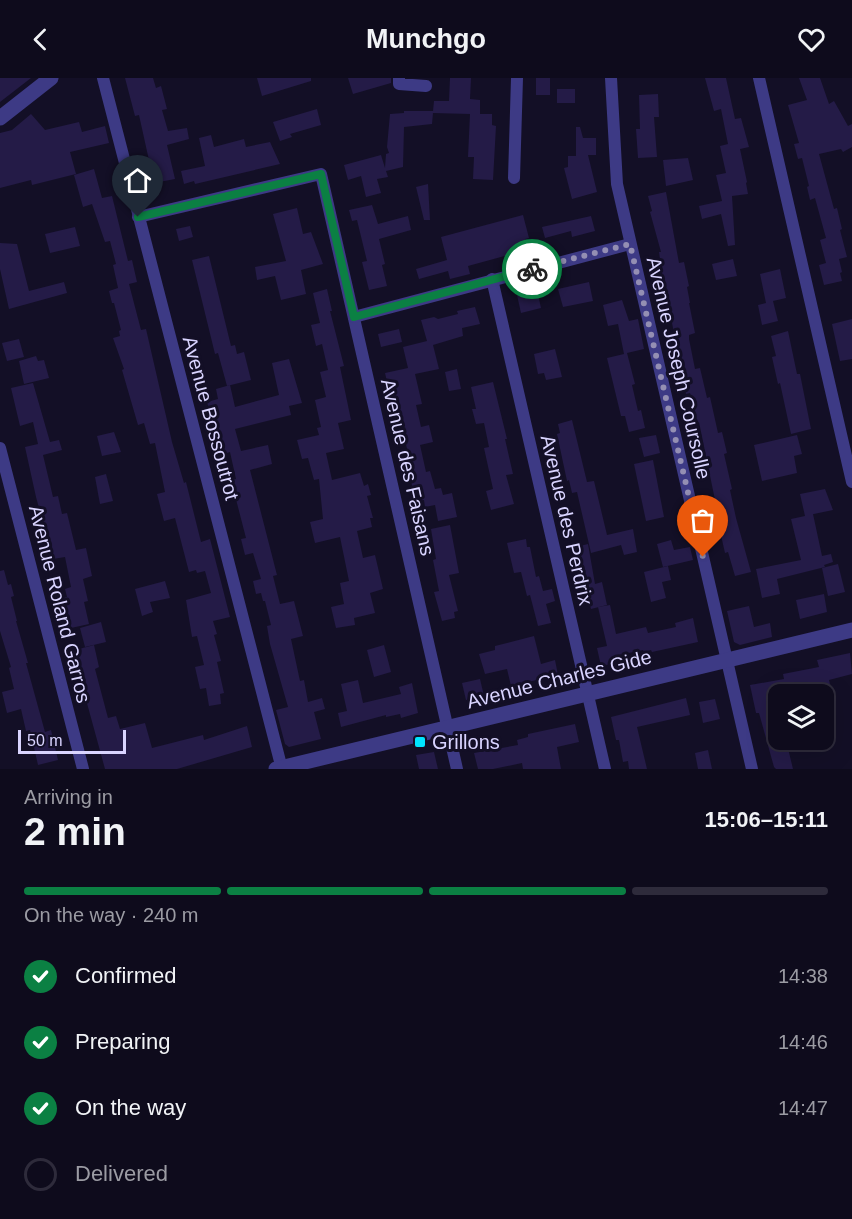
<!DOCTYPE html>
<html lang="en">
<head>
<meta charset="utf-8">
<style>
	:root { --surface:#0e0b1c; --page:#171425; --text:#f1f3f6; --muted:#9b9ba3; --line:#2e2b3b; --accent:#0b8043 }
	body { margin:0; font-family:Helvetica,sans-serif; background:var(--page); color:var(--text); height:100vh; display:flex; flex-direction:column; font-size:22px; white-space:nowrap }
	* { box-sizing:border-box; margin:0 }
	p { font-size:20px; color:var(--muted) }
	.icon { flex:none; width:33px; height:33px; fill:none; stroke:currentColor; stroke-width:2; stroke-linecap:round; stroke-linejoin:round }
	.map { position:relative; height:691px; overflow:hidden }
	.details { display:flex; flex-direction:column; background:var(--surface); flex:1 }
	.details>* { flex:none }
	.controls { position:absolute; left:768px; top:606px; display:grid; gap:12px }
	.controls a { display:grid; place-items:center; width:66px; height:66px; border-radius:12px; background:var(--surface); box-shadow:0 6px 24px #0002,0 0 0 2px var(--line); font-size:30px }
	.scale { position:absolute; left:18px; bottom:15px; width:108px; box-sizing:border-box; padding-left:6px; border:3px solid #d9d4ff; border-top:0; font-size:16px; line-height:21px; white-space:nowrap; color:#d9d4ff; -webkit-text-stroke:4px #130f26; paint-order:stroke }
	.pin { position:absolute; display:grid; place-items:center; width:51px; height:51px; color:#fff; margin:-62px -26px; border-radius:50% 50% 50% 0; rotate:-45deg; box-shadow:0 0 6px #0007 }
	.pin .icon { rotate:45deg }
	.courier { position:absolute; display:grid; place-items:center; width:60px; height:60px; margin:-30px; border:4px solid #0b8043; border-radius:50%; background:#fff; color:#222; box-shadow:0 2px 8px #0007 }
	.summary em { font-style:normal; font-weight:800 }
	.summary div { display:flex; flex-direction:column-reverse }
	.summary { display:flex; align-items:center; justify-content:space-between; height:102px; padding:0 24px }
	h1 { font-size:39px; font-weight:800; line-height:45px }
	.bar { display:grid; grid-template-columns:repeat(4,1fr); gap:9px 6px; align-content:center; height:72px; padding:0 24px }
	.bar i { height:8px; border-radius:4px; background:var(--line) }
	.bar .active { background:var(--accent) }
	.bar p { grid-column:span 4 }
	ol { padding:0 24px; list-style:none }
	li { display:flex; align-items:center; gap:18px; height:66px }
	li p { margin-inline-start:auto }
	li .icon { padding:6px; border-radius:50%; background:var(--accent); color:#fff; stroke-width:4 }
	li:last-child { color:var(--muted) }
	li i { width:33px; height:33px; border:3px solid var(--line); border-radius:50% }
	header { display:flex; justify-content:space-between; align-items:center; height:78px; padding:0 24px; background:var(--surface); font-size:27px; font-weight:800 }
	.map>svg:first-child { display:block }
	.building { fill:#241b47 }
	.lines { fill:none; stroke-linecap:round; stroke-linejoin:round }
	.minor { stroke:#3d3a85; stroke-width:12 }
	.tertiary { stroke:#3d3a85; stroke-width:15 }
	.done { stroke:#948fb3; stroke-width:6; stroke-dasharray:0 10.8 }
	.route { stroke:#0b8043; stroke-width:8 }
	.poi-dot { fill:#00e5ff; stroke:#130f26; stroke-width:2 }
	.labels { text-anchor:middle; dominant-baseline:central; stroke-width:6; stroke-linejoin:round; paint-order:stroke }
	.street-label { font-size:20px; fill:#d9d4ff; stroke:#130f26 }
	.poi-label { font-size:20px; fill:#d9d4ff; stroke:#130f26; text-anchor:start }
</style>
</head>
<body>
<header><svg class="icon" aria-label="back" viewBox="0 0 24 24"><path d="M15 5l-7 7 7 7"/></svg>Munchgo<svg class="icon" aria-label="heart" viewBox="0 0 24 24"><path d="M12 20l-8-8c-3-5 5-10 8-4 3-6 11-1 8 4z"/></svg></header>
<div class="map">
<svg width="852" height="691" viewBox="0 0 852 691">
	<rect width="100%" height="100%" fill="#130f26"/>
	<g class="building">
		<polygon points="0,0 31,0 0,24"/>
		<polygon points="125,0 153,0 156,10 161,8 167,31 162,32 168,53 187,50 189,61 167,67 175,101 154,105 139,37 135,38"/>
		<polygon points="257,0 311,0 311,3 262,18"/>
		<polygon points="348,0 391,0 391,5 353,16"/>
		<polygon points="450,0 471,0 470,21 480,22 480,36 492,36 492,47 496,48 493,102 473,101 474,79 468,79 470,36 433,35 432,46 404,49 403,89 386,93 388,99 377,101 381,115 366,119 361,98 348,102 344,87 381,77 385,90 386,76 389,75 387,69 390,36 404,35 404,33 433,33 434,23 449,23"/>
		<rect x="536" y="0" width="14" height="17"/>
		<polygon points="705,0 726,0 735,41 741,40 749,69 740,71 747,104 746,105 748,116 732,118 735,167 728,168 721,136 702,141 699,128 722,123 716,97 726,95 720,68 728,66 721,31 714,33"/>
		<polygon points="799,0 820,0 829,26 834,23 848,48 852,46 852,69 843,74 841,71 819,76 834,131 837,130 842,151 840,152 847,179 839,181 842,194 840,195 842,203 824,207 819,187 826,185 820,162 826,160 815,120 810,122 807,109 809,108 802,80 798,81 794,66 799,65 788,27 807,22"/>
		<rect x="557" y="11" width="18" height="14"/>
		<polygon points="658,16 659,39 654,39 657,79 638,80 636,51 640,51 639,17"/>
		<polygon points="317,31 321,47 290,56 292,59 280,63 273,44"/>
		<polygon points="31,36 45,52 79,44 82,54 105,48 109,65 70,74 76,96 32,107 31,102 0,110 0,55 12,52"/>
		<polygon points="576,49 580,49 583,60 596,60 596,77 588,77 597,114 572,121 564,90 568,89 568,78 576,78"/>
		<polygon points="211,57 214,69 244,61 246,69 270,64 280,86 195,106 194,103 184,106 181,93 205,88 199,60"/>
		<polygon points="688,80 693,102 666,108 663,82"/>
		<polygon points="94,91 102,120 112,118 128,183 132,182 137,204 129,206 141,252 146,251 172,364 184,405 186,404 201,464 210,461 230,539 213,543 217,556 214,557 221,583 217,584 224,615 220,616 221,626 209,628 206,610 200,611 195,589 204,587 197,558 192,559 186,522 211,515 205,493 197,495 196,492 189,494 175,440 164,443 157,416 165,414 155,365 150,366 144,345 138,347 122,292 124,291 113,260 120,258 119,253 121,252 114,225 112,225 109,213 118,210 113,187 116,186 110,163 105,164 92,126 83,129 74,97"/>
		<polygon points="428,106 430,142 424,142 416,109"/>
		<polygon points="666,114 679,185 684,184 689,208 687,209 690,225 689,225 695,255 689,257 689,261 695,291 700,290 707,320 710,319 718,355 722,354 727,375 724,376 732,411 730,412 736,440 751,494 735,498 728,474 725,475 713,422 715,422 699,344 697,345 690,315 686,316 661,189 659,174 661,174 650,134 652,133 648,118"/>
		<polygon points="372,127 378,146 408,138 411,152 379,161 385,186 382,187 387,208 369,212 362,184 367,183 357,142 352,143 349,132"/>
		<polygon points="297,130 303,156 311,154 323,186 301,192 306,216 281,222 275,198 257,202 255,189 286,183 273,136"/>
		<polygon points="523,137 529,160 525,161 527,172 468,188 470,196 450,201 448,193 419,201 416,191 447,182 441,159"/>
		<polygon points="591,138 595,153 572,159 571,153 545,160 542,149"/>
		<polygon points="190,148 193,159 179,163 176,151"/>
		<polygon points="75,149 80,168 50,175 45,156"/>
		<polygon points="0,165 17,166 29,213 64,204 67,215 9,231 0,191"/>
		<polygon points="209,178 231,268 235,267 237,276 244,274 251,302 227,308 218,275 215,276 192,182"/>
		<polygon points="733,181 737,198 716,202 712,186"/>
		<polygon points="780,191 786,220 773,223 778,243 762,247 758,227 766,225 760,196"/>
		<polygon points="589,204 593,223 563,229 558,211"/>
		<polygon points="327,211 332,233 330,233 344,288 340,289 351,342 338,345 344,371 326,375 332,402 360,395 364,408 368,406 371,417 367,418 373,440 370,440 372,449 357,453 363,480 375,477 383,511 370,515 375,535 354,540 355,547 336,550 331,529 344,526 340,505 349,503 340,459 315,465 310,444 323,441 319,401 314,402 308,380 302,381 297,362 319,357 317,350 321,349 315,322 326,319 320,294 328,292 322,266 316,268 311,247 320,245 313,215"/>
		<polygon points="537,212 541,230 521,235 517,217"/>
		<polygon points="622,222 629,243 638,241 644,271 627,275 635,306 632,307 638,333 641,332 645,350 629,354 625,338 621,338 607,280 624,276 618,246 608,248 603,227"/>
		<polygon points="475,229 480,246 462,250 463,258 433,267 439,291 415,296 422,326 416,327 421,349 429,347 433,364 420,367 426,394 430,393 435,411 441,410 443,417 452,415 457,439 438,443 435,427 425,429 424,422 417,423 415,417 414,417 410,398 413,397 405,362 397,332 394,333 385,295 408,290 403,269 427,263 421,242 434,239 438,241 458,236 457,233"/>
		<polygon points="852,241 852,281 840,283 832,246"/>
		<polygon points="399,251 402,264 381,269 378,256"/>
		<polygon points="788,253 797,296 800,296 811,351 791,356 780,305 778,306 772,279 776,278 771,258"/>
		<polygon points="19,261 24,279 7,283 2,265"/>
		<polygon points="555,271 562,299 546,302 544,295 538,296 534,276"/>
		<polygon points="36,278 38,283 44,282 49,300 24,306 19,283"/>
		<polygon points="289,281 302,325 289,328 291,337 235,351 241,373 268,367 272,386 250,392 277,497 273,498 280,526 294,523 303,558 291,561 300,603 304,602 308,624 322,620 325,631 314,634 321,661 289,669 285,666 276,632 288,629 270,566 267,548 271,547 265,523 263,523 261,515 256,516 253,503 261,501 253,475 245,477 241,461 246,460 231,402 236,401 230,374 224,376 213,334 210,335 207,324 218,321 216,311 230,307 235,329 279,317 272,285"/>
		<polygon points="457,291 461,311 449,313 445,294"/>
		<polygon points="493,304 507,361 505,361 513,396 506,397 514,426 491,432 486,413 493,411 484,370 489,369 484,345 476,346 472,331 476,331 471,309"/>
		<polygon points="33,305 50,364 59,362 62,372 43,377 53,419 58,418 62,436 67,435 76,472 86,470 92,498 83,501 88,523 84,524 89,546 71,550 63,520 67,519 65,511 71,509 65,479 53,481 36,419 25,369 38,366 33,344 20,348 11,310"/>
		<polygon points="572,342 587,404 594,403 607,457 633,451 637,474 624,477 621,467 591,475 577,414 572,415 569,402 567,403 557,356 560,355 558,346"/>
		<polygon points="114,354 121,374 102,378 97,358"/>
		<polygon points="656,357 660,375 644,379 639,360"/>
		<polygon points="797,357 802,376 794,378 797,395 762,403 754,367"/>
		<polygon points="653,382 664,439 646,443 634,386"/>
		<polygon points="106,396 113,423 100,426 95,399"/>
		<polygon points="825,411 833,432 809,437 813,436 822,478 831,476 833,484 824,487 825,489 777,501 780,516 762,520 756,491 801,482 791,441 805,438 800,416"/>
		<polygon points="450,447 459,495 449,497 458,533 454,534 455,540 442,543 434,514 439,513 433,482 436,481 431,451"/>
		<polygon points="526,461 527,469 530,469 536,499 539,498 543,513 552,511 555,523 546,526 551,545 538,548 530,517 527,518 521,494 514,495 507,465"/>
		<polygon points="671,462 674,472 690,469 693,482 663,489 657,466"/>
		<polygon points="588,466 595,506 602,504 607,527 591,531 583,503 579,504 572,470"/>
		<polygon points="838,486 845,514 828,518 822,490"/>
		<polygon points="668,488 671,502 662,504 666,520 651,524 644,494"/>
		<polygon points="4,492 8,507 11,506 14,518 11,519 17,543 16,543 28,585 26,585 45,654 51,652 58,682 38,687 30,652 26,653 21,631 7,635 2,614 14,611 9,590 11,589 0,553 0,493"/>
		<polygon points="165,503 170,520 150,524 153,534 142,538 135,511"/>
		<polygon points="824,516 827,534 800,541 796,522"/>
		<polygon points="610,527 616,556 646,549 648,555 676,549 675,545 693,540 698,564 652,574 651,572 644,574 643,572 619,577 620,584 601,588 597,570 607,568 598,529"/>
		<polygon points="749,528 754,549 770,545 772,559 740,567 734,564 727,533"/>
		<polygon points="101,544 106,564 85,569 80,550"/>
		<polygon points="534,558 541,586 555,582 558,597 511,608 507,591 485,596 479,576 495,572 495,568"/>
		<polygon points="94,567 99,589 95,591 108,640 116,638 120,651 145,645 152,670 203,657 204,662 247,648 252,669 177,691 105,691 79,596 83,595 78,577 80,577 79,571"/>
		<polygon points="384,567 391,594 374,599 367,572"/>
		<polygon points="850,575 852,596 829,602 830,606 823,608 824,614 813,616 812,613 794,616 778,616 778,662 786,662 793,691 776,691 774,689 759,635 756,635 750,607 784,601 783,596 819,589 817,582"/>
		<polygon points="480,601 484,618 466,622 462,605"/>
		<polygon points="358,602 363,625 401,616 399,609 412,605 418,635 401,640 400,636 386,639 386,637 341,649 338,635 347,633 341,606"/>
		<polygon points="686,620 690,637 637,649 647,691 629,691 628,683 623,684 619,662 616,662 611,639"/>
		<polygon points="715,621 720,641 703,645 699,624"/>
		<polygon points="575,646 579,664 557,669 561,691 523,691 522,685 493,691 478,691 474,675 518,667 517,662 528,659 528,656"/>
		<polygon points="708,672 712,691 698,691 695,675"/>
		<polygon points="434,674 438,691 419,691 416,677"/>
	</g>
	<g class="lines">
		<g class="minor">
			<polyline points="103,0 282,691"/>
			<polyline points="399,0 399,6 426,8"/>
			<polyline points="611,0 617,106 752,691"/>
			<polyline points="759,0 852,404"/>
			<polyline points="514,100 517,0"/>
			<polyline points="138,139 321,96 457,691"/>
			<polyline points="492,201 605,691"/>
			<polyline points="354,239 630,166"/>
			<polyline points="0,370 83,691"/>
		</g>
		<g class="tertiary">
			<polyline points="0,40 51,0"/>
			<polyline points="276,691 852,552"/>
		</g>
	</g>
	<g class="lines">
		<polyline class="done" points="532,191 630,166 703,479"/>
		<polyline class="route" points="138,139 321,96 354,239 532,191"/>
	</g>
	<rect class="poi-dot" x="414" y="658" width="12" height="12" rx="3"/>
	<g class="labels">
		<g class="street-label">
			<text transform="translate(679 290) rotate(77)">Avenue Joseph Coursolle</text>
			<text transform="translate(211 340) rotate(75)">Avenue Bossoutrot</text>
			<text transform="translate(408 389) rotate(77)">Avenue des Faisans</text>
			<text transform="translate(567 442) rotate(77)">Avenue des Perdrix</text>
			<text transform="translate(60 526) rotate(76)">Avenue Roland Garros</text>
			<text transform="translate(559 601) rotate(-14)">Avenue Charles Gide</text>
		</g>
		<g class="poi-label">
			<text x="432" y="664">Grillons</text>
		</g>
	</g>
</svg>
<div class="controls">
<a><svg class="icon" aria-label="layers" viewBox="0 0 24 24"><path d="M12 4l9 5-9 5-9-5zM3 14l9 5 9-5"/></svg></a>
</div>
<div class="scale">50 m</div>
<div class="pin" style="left:703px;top:479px;background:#ea580c"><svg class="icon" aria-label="bag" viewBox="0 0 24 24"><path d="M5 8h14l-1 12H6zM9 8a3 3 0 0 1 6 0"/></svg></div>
<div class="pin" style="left:138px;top:139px;background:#1f2937"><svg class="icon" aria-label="home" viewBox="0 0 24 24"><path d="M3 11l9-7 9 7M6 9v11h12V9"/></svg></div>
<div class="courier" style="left:532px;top:191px"><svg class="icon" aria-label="bike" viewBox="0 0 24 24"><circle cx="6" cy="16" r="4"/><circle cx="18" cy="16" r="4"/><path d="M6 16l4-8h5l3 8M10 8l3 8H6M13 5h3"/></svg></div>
</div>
<section class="details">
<div class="summary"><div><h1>2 min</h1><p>Arriving in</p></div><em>15:06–15:11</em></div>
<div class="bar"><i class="active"></i><i class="active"></i><i class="active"></i><i></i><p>On the way · 240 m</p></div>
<ol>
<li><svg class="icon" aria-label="check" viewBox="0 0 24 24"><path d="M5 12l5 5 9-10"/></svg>Confirmed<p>14:38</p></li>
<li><svg class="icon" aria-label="check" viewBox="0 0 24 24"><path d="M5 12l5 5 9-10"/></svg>Preparing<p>14:46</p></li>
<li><svg class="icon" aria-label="check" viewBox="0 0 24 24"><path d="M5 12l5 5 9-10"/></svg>On the way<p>14:47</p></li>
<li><i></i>Delivered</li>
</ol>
</section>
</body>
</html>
